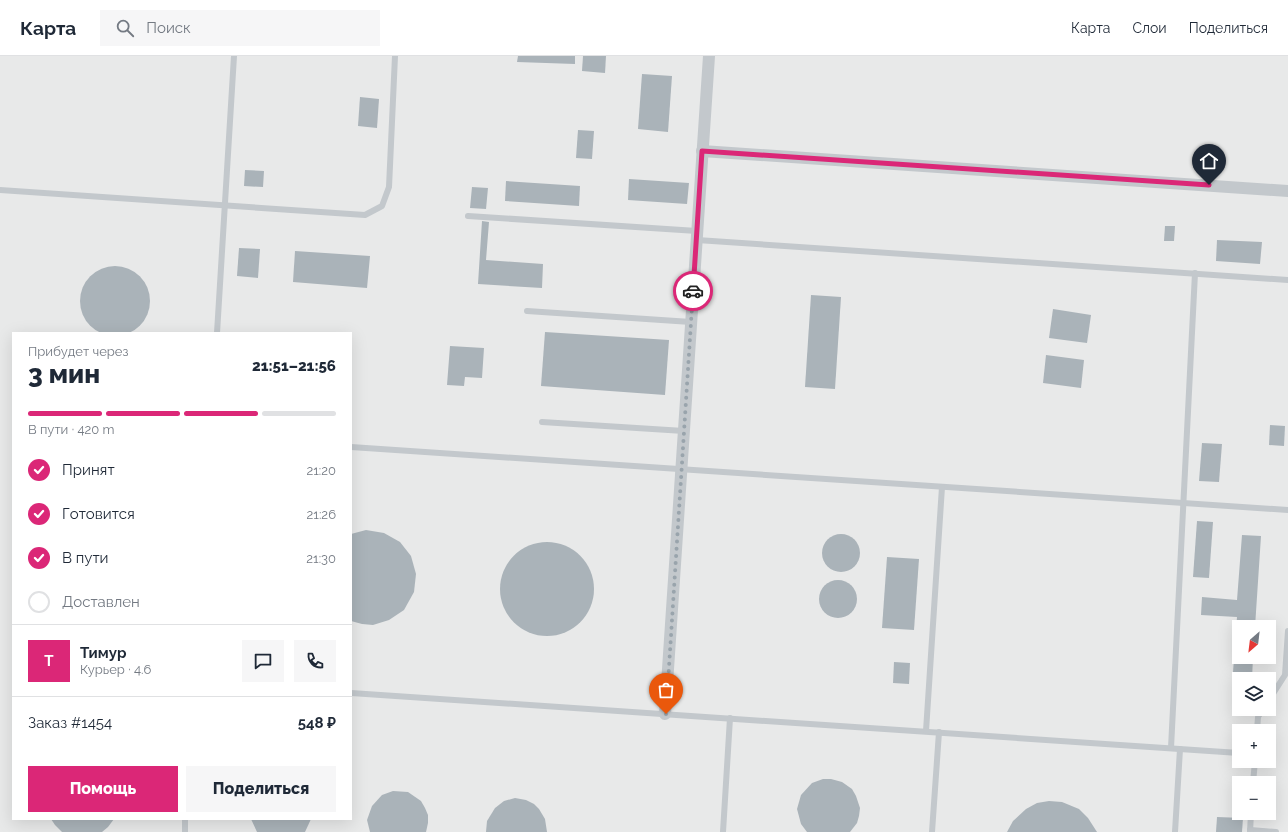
<!DOCTYPE html>
<html lang="ru">
<head>
<meta charset="utf-8">
<style>
	:root { --surface:#fff; --page:#f6f6f7; --text:#1f2937; --muted:#747a83; --line:#e0e1e3; --accent:#db2777 }
	body { margin:0; font-family:Raleway,sans-serif; background:var(--page); color:var(--text); height:100vh; display:flex; flex-direction:column; font-size:15px; white-space:nowrap }
	* { box-sizing:border-box; margin:0 }
	p { font-size:13px; color:var(--muted) }
	.icon { flex:none; width:22px; height:22px; fill:none; stroke:currentColor; stroke-width:2; stroke-linecap:round; stroke-linejoin:round }
	.map { position:relative; flex:1; overflow:hidden }
	.details { position:absolute; left:12px; top:276px; width:340px; height:488px; display:flex; flex-direction:column; background:var(--surface); border-radius:0px; box-shadow:0 4px 16px #0002 }
	.details>* { flex:none }
	.needle { width:26px; rotate:208deg }
	.controls { position:absolute; left:1232px; top:564px; display:grid; gap:8px }
	.controls a { display:grid; place-items:center; width:44px; height:44px; border-radius:0px; background:var(--surface); box-shadow:0 4px 16px #0002; font-size:20px }
	.pin { position:absolute; display:grid; place-items:center; width:34px; height:34px; color:#fff; margin:-41px -17px; border-radius:50% 50% 50% 0; rotate:-45deg; box-shadow:0 0 4px #0007 }
	.pin .icon { rotate:45deg }
	.courier { position:absolute; display:grid; place-items:center; width:40px; height:40px; margin:-20px; border:3px solid #db2777; border-radius:50%; background:#fff; color:#222; box-shadow:0 1px 5px #0007 }
	.head em { font-style:normal; font-weight:800 }
	.head div { display:flex; flex-direction:column-reverse }
	.head { display:flex; align-items:center; justify-content:space-between; height:68px; padding:0 16px }
	h1 { font-size:26px; font-weight:800; line-height:30px }
	.bar { display:grid; grid-template-columns:repeat(4,1fr); gap:6px 4px; align-content:center; height:48px; padding:0 16px }
	.bar i { height:5px; border-radius:3px; background:var(--line) }
	.bar .on { background:var(--accent) }
	.bar p { grid-column:span 4 }
	.line { display:flex; align-items:center; gap:10px; padding:0 16px; border-top:1px solid var(--line) }
	.line div { flex:1 }
	.round { display:grid; place-items:center; flex:none; width:42px; height:42px; border-radius:0px; background:var(--page) }
	ol { padding:0 16px; list-style:none }
	li { display:flex; align-items:center; gap:12px; height:44px }
	li p { margin-inline-start:auto }
	li .icon { padding:4px; border-radius:50%; background:var(--accent); color:#fff; stroke-width:4 }
	li:last-child { color:var(--muted) }
	li i { width:22px; height:22px; border:2px solid var(--line); border-radius:50% }
	.primary-button { display:flex; gap:8px; margin-top:auto; padding:8px 16px }
	.primary-button a { flex:1; height:46px; border-radius:0px; background:var(--accent); color:#fff; font-size:16px; font-weight:800; line-height:46px; text-align:center }
	.primary-button a+a { background:var(--page); color:var(--text) }
	header { display:flex; align-items:center; gap:24px; box-sizing:border-box; height:56px; padding:0 20px; background:var(--surface); border-bottom:1px solid var(--line) }
	header strong { font-size:19px }
	nav { display:flex; gap:22px; margin-inline-start:auto; font-size:14px }
	.search { width:280px; height:36px; background:var(--page); display:flex; align-items:center; gap:10px; box-sizing:border-box; padding:0 14px; border-radius:0px; color:var(--muted); font-size:15px }
	.map>svg:first-child { display:block }
	.built { fill:#e8e9e9; fill-rule:evenodd }
	.building { fill:#aab3b9 }
	.lines { fill:none; stroke-linecap:round; stroke-linejoin:round }
	.lane { stroke:#c3c8cc; stroke-width:6 }
	.street { stroke:#c3c8cc; stroke-width:12 }
	.done { stroke:#99a4ac; stroke-width:4; stroke-dasharray:0 7.2 }
	.route { stroke:#db2777; stroke-width:5 }
</style>
</head>
<body>
<header>
<strong>Карта</strong>
<div class="search"><svg class="icon" aria-label="search" viewBox="0 0 24 24"><circle cx="10" cy="10" r="6"/><path d="M15 15l6 6"/></svg>Поиск</div>
<nav><a>Карта</a><a>Слои</a><a>Поделиться</a></nav>
</header>
<div class="map">
<svg width="1288" height="776" viewBox="0 0 1288 776">
	<rect width="100%" height="100%" fill="#fafaf8"/>
	<path class="built" d="M 0,0 L 1288,0 L 1288,776 L 0,776 ZM 13,277 L 351,277 L 351,763 L 13,763 ZM 1239,571 L 1269,571 L 1269,601 L 1239,601 ZM 1239,623 L 1269,623 L 1269,653 L 1239,653 ZM 1239,675 L 1269,675 L 1269,705 L 1239,705 ZM 1239,727 L 1269,727 L 1269,757 L 1239,757 Z"/>
	<g class="building">
		<polygon points="518,0 575,0 575,8 517,6"/>
		<polygon points="583,0 606,0 605,17 582,15"/>
		<polygon points="642,18 672,20 668,76 638,73"/>
		<polygon points="360,41 379,43 377,72 358,70"/>
		<polygon points="578,74 594,75 592,103 576,102"/>
		<polygon points="245,114 264,115 263,131 244,130"/>
		<polygon points="629,123 689,127 687,148 628,144"/>
		<polygon points="506,125 580,130 579,150 505,145"/>
		<polygon points="472,131 488,132 486,153 470,152"/>
		<polygon points="482,165 489,166 486,204 543,208 542,232 478,228"/>
		<polygon points="1165,170 1175,170 1174,185 1164,185"/>
		<polygon points="1217,184 1262,186 1260,208 1216,205"/>
		<polygon points="239,192 260,193 258,222 237,220"/>
		<polygon points="295,195 370,200 367,232 293,226"/>
		<circle cx="115" cy="245" r="35"/>
		<polygon points="811,239 841,241 835,333 805,331"/>
		<polygon points="1053,253 1091,259 1087,287 1049,282"/>
		<polygon points="545,276 669,284 665,339 541,330"/>
		<polygon points="450,290 484,292 482,322 465,321 464,330 447,329"/>
		<polygon points="1046,299 1084,304 1081,332 1043,327"/>
		<polygon points="1270,369 1285,370 1284,390 1269,389"/>
		<polygon points="1202,387 1222,388 1219,426 1199,425"/>
		<polygon points="1197,465 1213,466 1209,522 1193,521"/>
		<polygon points="366,474 384,477 400,486 411,500 416,518 414,536 404,554 389,564 373,569 362,568 351,565 351,478"/>
		<circle cx="841" cy="497" r="19"/>
		<polygon points="1242,479 1261,480 1255,571 1239,571 1239,601 1253,601 1252,623 1239,623 1239,630 1232,630 1237,561 1201,559 1202,541 1237,544"/>
		<circle cx="547" cy="533" r="47"/>
		<polygon points="887,501 919,503 914,574 882,572"/>
		<circle cx="838" cy="543" r="19"/>
		<polygon points="894,606 910,607 909,628 893,627"/>
		<polygon points="823,723 831,723 842,726 852,733 856,740 860,752 859,760 857,767 850,776 807,776 801,768 797,753 801,739 812,727"/>
		<polygon points="393,735 408,736 421,745 425,752 428,759 428,767 426,776 370,776 367,764 372,750 382,739"/>
		<polygon points="515,742 526,744 534,748 539,753 545,763 547,776 486,776 487,765 495,752 504,745"/>
		<polygon points="1049,745 1062,746 1079,753 1088,762 1097,776 1007,776 1013,765 1026,753 1037,747"/>
		<polygon points="1217,761 1243,762 1242,776 1216,776"/>
		<polygon points="51,763 114,763 108,771 102,776 62,776 55,769"/>
		<polygon points="251,763 311,763 305,776 257,776"/>
	</g>
	<g class="lines">
		<g class="lane">
			<polyline points="0,134 365,159 382,150 389,131 395,0"/>
			<polyline points="468,160 697,175"/>
			<polyline points="697,184 1288,224"/>
			<polyline points="527,255 691,266"/>
			<polyline points="217,277 234,0"/>
			<polyline points="542,366 684,375"/>
			<polyline points="351,391 1288,454"/>
			<polyline points="351,637 1239,697"/>
			<polyline points="1269,644 1285,619 1288,575"/>
			<polyline points="926,675 942,431"/>
			<polyline points="1257,675 1258,661 1263,653"/>
			<polyline points="1171,692 1195,217"/>
			<polyline points="1253,727 1255,705"/>
			<polyline points="1250,774 1276,776"/>
			<polyline points="185,776 185,763"/>
			<polyline points="723,776 730,662"/>
			<polyline points="932,776 939,676"/>
			<polyline points="1175,776 1180,693"/>
			<polyline points="1250,776 1251,757"/>
		</g>
		<g class="street">
			<polyline points="702,95 1288,135"/>
			<polyline points="665,658 709,0"/>
		</g>
	</g>
	<g class="lines">
		<polyline class="done" points="666,658 693,235"/>
		<polyline class="route" points="693,235 702,95 1209,129"/>
	</g>
</svg>
<div class="controls">
<a><svg class="needle" viewBox="-14 -14 28 28"><path d="M0-13l5 13h-10z" fill="#e53935"/><path d="M0 13l5-13h-10z" fill="#747a83"/></svg></a>
<a><svg class="icon" aria-label="layers" viewBox="0 0 24 24"><path d="M12 4l9 5-9 5-9-5zM3 14l9 5 9-5"/></svg></a>
<a>+</a>
<a>−</a>
</div>
<div class="pin" style="left:666px;top:658px;background:#ea580c"><svg class="icon" aria-label="bag" viewBox="0 0 24 24"><path d="M5 8h14l-1 12H6zM9 8a3 3 0 0 1 6 0"/></svg></div>
<div class="pin" style="left:1209px;top:129px;background:#1f2937"><svg class="icon" aria-label="home" viewBox="0 0 24 24"><path d="M3 11l9-7 9 7M6 9v11h12V9"/></svg></div>
<div class="courier" style="left:693px;top:235px"><svg class="icon" aria-label="car" viewBox="0 0 24 24"><path d="M5 17H2v-5l4-1 3-4h7l3 4 3 1v5h-3M9 17h6M6 11h13"/><circle cx="7" cy="17" r="2"/><circle cx="17" cy="17" r="2"/></svg></div>
<section class="details">
<div class="head"><div><h1>3 мин</h1><p>Прибудет через</p></div><em>21:51–21:56</em></div>
<div class="bar"><i class="on"></i><i class="on"></i><i class="on"></i><i></i><p>В пути · 420 m</p></div>
<ol>
<li><svg class="icon" aria-label="check" viewBox="0 0 24 24"><path d="M5 12l5 5 9-10"/></svg>Принят<p>21:20</p></li>
<li><svg class="icon" aria-label="check" viewBox="0 0 24 24"><path d="M5 12l5 5 9-10"/></svg>Готовится<p>21:26</p></li>
<li><svg class="icon" aria-label="check" viewBox="0 0 24 24"><path d="M5 12l5 5 9-10"/></svg>В пути<p>21:30</p></li>
<li><i></i>Доставлен</li>
</ol>
<div class="line" style="height:72px"><b class="round" style="background:var(--accent);color:#fff">Т</b><div><b>Тимур</b><p>Курьер · 4.6</p></div><a class="round"><svg class="icon" aria-label="chat" viewBox="0 0 24 24"><path d="M4 5h16v11H9l-5 4z"/></svg></a><a class="round"><svg class="icon" aria-label="phone" viewBox="0 0 24 24"><path d="M5 4h4l2 5-3 2q2 4 5 5l2-3 5 2v4C11 20 4 13 5 4z"/></svg></a></div>
<div class="line" style="height:52px"><div>Заказ #1454</div><b>548 ₽</b></div>
<div class="primary-button"><a>Помощь</a><a>Поделиться</a></div>
</section>
</div>
</body>
</html>
